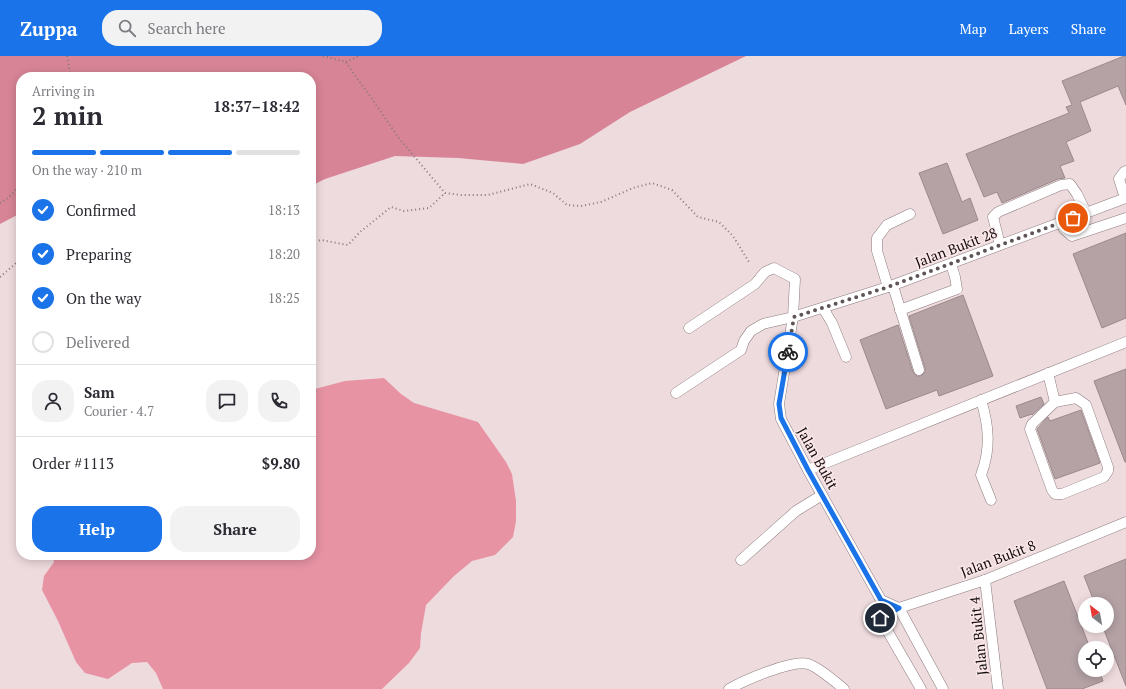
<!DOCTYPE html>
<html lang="en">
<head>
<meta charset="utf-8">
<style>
	:root { --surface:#fff; --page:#f2f2f3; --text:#2b2b33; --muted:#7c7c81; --line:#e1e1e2; --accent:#1a73e8 }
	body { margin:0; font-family:"PT Serif",serif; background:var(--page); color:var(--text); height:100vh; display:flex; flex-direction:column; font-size:15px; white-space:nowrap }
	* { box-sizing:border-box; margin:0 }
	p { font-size:13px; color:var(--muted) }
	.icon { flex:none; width:22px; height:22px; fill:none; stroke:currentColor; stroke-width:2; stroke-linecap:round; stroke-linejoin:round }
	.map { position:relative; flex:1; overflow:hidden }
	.sheet { position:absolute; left:16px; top:16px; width:300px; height:488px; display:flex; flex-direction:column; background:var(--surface); border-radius:16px; box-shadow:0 2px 10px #0003 }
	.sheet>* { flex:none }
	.needle { width:26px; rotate:329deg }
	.buttons { position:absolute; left:1078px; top:541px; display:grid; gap:8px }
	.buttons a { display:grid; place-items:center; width:36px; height:36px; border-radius:50%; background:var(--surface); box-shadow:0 2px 10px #0003; font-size:20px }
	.pin { position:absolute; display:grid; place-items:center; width:34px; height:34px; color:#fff; margin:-17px; border:2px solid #fff; border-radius:50%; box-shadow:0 1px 4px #0007 }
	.courier { position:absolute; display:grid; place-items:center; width:40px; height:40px; margin:-20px; border:3px solid #1a73e8; border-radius:50%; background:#fff; color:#222; box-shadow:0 1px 5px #0007 }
	.headline em { font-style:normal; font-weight:800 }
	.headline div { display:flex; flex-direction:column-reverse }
	.headline { display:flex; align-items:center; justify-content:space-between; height:68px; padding:0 16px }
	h1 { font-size:26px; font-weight:800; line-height:30px }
	.bar { display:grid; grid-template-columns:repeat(4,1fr); gap:6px 4px; align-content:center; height:48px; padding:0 16px }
	.bar i { height:5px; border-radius:3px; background:var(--line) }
	.bar .active { background:var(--accent) }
	.bar p { grid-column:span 4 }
	.line { display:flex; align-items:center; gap:10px; padding:0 16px; border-top:1px solid var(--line) }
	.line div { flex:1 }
	.round { display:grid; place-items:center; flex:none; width:42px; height:42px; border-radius:16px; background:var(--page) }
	ol { padding:0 16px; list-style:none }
	li { display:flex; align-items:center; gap:12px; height:44px }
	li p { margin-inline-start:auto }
	li .icon { padding:4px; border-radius:50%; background:var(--accent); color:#fff; stroke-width:4 }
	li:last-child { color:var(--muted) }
	li i { width:22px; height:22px; border:2px solid var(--line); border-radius:50% }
	.button { display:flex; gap:8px; margin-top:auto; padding:8px 16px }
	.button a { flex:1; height:46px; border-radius:16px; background:var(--accent); color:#fff; font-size:16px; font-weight:800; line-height:46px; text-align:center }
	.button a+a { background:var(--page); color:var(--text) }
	header { display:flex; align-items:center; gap:24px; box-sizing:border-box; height:56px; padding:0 20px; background:var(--accent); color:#fff }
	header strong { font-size:19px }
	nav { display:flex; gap:22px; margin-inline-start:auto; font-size:14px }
	.search { width:280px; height:36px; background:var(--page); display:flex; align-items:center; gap:10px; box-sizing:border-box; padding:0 14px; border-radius:16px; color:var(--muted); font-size:15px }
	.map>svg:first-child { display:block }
	.forest { fill:#d78496 }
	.water { fill:#e793a4 }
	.building { fill:#b4a2a5; stroke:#9b898c }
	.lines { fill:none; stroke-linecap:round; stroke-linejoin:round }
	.minor-casing { stroke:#8d7b7e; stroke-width:11 }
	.path { stroke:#86797b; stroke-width:2; stroke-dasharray:1 3; stroke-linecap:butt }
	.minor { stroke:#fff; stroke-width:10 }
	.done { stroke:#5f5456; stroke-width:4; stroke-dasharray:0 7.2 }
	.route { stroke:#1a73e8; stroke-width:5 }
	.labels { text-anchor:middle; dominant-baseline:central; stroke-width:3; stroke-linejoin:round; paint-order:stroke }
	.street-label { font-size:14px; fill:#120c0d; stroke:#fce8eb }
</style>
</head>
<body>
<header>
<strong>Zuppa</strong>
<div class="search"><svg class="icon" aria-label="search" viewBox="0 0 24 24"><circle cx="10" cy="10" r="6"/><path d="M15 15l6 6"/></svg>Search here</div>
<nav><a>Map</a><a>Layers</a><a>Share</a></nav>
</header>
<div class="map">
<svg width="1126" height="633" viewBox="0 0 1126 633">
	<rect width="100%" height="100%" fill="#eedbde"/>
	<polygon class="forest" points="0,0 746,0 630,56 580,88 523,108 458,102 395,100 325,123 311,130 311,21 21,21 21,157 0,168"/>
	<polygon class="water" points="384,322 401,338 414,347 478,366 506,406 512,418 516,445 516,465 513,481 495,499 472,505 454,520 426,549 421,577 420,592 409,607 382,633 163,633 156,617 147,606 132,607 108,623 85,617 76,606 58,565 42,534 44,520 54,506 52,499 311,499 311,334 345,325"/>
	<g class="building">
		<polygon points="1124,0 1126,0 1126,49 1118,30 1080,46 1091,75 1066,86 1074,105 1060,110 1065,122 1058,123 1002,147 997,136 984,141 966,98 1069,57 1066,51 1072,49 1062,25"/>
		<polygon points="947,107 962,146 970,142 978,164 943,178 919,117"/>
		<polygon points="1126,177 1126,262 1102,272 1073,198"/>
		<polygon points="963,239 993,320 939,340 937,334 886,353 860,284 898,269 913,316 917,320 921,320 925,316 925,312 909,260"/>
		<polygon points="1126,313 1126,406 1125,406 1094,325"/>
		<polygon points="1041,341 1044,348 1032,359 1032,358 1020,362 1016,350"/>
		<polygon points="1081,354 1100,407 1055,423 1037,373 1048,361 1050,365"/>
		<polygon points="1126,503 1126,630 1104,574 1107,573 1107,548 1095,548 1084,520"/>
		<polygon points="1064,525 1090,592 1085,592 1085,614 1099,614 1103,625 1082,633 1047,633 1014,545"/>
	</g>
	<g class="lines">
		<defs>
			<g id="minor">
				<polyline points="1125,142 1119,123 1124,116 1126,115"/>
				<polyline points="1061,166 1064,173 1072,180 1126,162"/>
				<polyline points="1000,189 993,161 998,156 1061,129 1070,128 1077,138 1086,157"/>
				<polyline points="893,230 919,314"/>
				<polyline points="888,231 877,195 877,182 887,169 910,158"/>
				<polyline points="823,252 832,267 846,301"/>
				<polyline points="900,254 957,233 955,221 951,208"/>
				<polyline points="689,272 755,228 765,216 774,212 795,223 793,261 779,348 781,363 808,414 881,544 880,562 921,633"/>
				<polyline points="1048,317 1055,346"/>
				<polyline points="676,337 741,294 744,285 751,275 763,268 793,261 888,231 1126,142"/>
				<polygon points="1076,342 1086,349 1108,411 1108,415 1104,421 1062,438 1055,438 1052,434 1030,373 1032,368 1055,346"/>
				<path d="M 981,344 C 989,370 991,393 981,419 L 991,444"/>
				<polyline points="808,414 1126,286"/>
				<polyline points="741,504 796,455 822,439"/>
				<polyline points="985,524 998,633"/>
				<polyline points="881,544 899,552 943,633"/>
				<polyline points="880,562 899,552 985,524 1126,466"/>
				<path d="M 729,633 C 743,625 793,603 808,608 C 816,610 837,627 844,633"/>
			</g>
		</defs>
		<use href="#minor" class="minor-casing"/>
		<g class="path">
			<polyline points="67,0 71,21"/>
			<polyline points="323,0 346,6 356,21 368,37 398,81 445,137 461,139 488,139 530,128 553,137 567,149 581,150 601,146 633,132 652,127 672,134 698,161 719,166 733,180 749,206"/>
			<polyline points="346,6 359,0"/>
			<polyline points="0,147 8,142 21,129"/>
			<polyline points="311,186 321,184 348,189 360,176 391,151 404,155 429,152 445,137"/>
			<polyline points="0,221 21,203"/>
		</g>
		<use href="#minor" class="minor"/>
	</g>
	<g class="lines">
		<polyline class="done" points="788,296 794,261 888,231 1073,162"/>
		<polyline class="route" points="788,296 779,348 781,362 808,414 881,544 899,552 880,562"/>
	</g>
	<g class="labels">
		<g class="street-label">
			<text transform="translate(956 191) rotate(-21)">Jalan Bukit 28</text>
			<text transform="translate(818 402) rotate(61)">Jalan Bukit</text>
			<text transform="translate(998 502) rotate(-21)">Jalan Bukit 8</text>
			<text transform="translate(978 580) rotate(-96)">Jalan Bukit 4</text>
		</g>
	</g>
</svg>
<div class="buttons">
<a><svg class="needle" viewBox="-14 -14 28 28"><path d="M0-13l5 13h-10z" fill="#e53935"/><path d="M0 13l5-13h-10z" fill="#7c7c81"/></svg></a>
<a><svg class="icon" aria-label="locate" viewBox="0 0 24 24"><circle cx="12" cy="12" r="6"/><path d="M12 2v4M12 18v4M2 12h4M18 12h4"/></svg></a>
</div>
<div class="pin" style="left:1073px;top:162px;background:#ea580c"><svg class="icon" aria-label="bag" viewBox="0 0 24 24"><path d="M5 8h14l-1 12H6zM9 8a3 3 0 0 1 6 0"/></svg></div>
<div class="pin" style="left:880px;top:562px;background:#1f2937"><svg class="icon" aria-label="home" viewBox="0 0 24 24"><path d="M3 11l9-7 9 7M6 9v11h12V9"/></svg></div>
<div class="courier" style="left:788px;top:296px"><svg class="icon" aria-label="bike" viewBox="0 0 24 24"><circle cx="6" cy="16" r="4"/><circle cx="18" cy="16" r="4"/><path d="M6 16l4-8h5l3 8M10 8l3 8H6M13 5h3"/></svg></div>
<section class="sheet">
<div class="headline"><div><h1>2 min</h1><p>Arriving in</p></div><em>18:37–18:42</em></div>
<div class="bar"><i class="active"></i><i class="active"></i><i class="active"></i><i></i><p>On the way · 210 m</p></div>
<ol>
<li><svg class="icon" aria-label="check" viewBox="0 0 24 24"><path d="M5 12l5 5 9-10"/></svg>Confirmed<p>18:13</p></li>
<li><svg class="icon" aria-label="check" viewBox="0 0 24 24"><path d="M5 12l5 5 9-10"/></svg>Preparing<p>18:20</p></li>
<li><svg class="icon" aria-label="check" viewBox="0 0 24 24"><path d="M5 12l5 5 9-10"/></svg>On the way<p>18:25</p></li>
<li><i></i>Delivered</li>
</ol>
<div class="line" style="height:72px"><a class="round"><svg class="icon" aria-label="person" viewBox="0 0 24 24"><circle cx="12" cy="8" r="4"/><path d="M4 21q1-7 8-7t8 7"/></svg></a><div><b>Sam</b><p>Courier · 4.7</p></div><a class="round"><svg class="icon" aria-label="chat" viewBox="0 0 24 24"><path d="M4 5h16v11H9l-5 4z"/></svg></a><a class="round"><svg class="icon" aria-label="phone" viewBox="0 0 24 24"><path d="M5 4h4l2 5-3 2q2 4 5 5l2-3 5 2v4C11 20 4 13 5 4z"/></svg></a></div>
<div class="line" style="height:52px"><div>Order #1113</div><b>$9.80</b></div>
<div class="button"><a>Help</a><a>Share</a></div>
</section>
</div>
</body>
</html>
